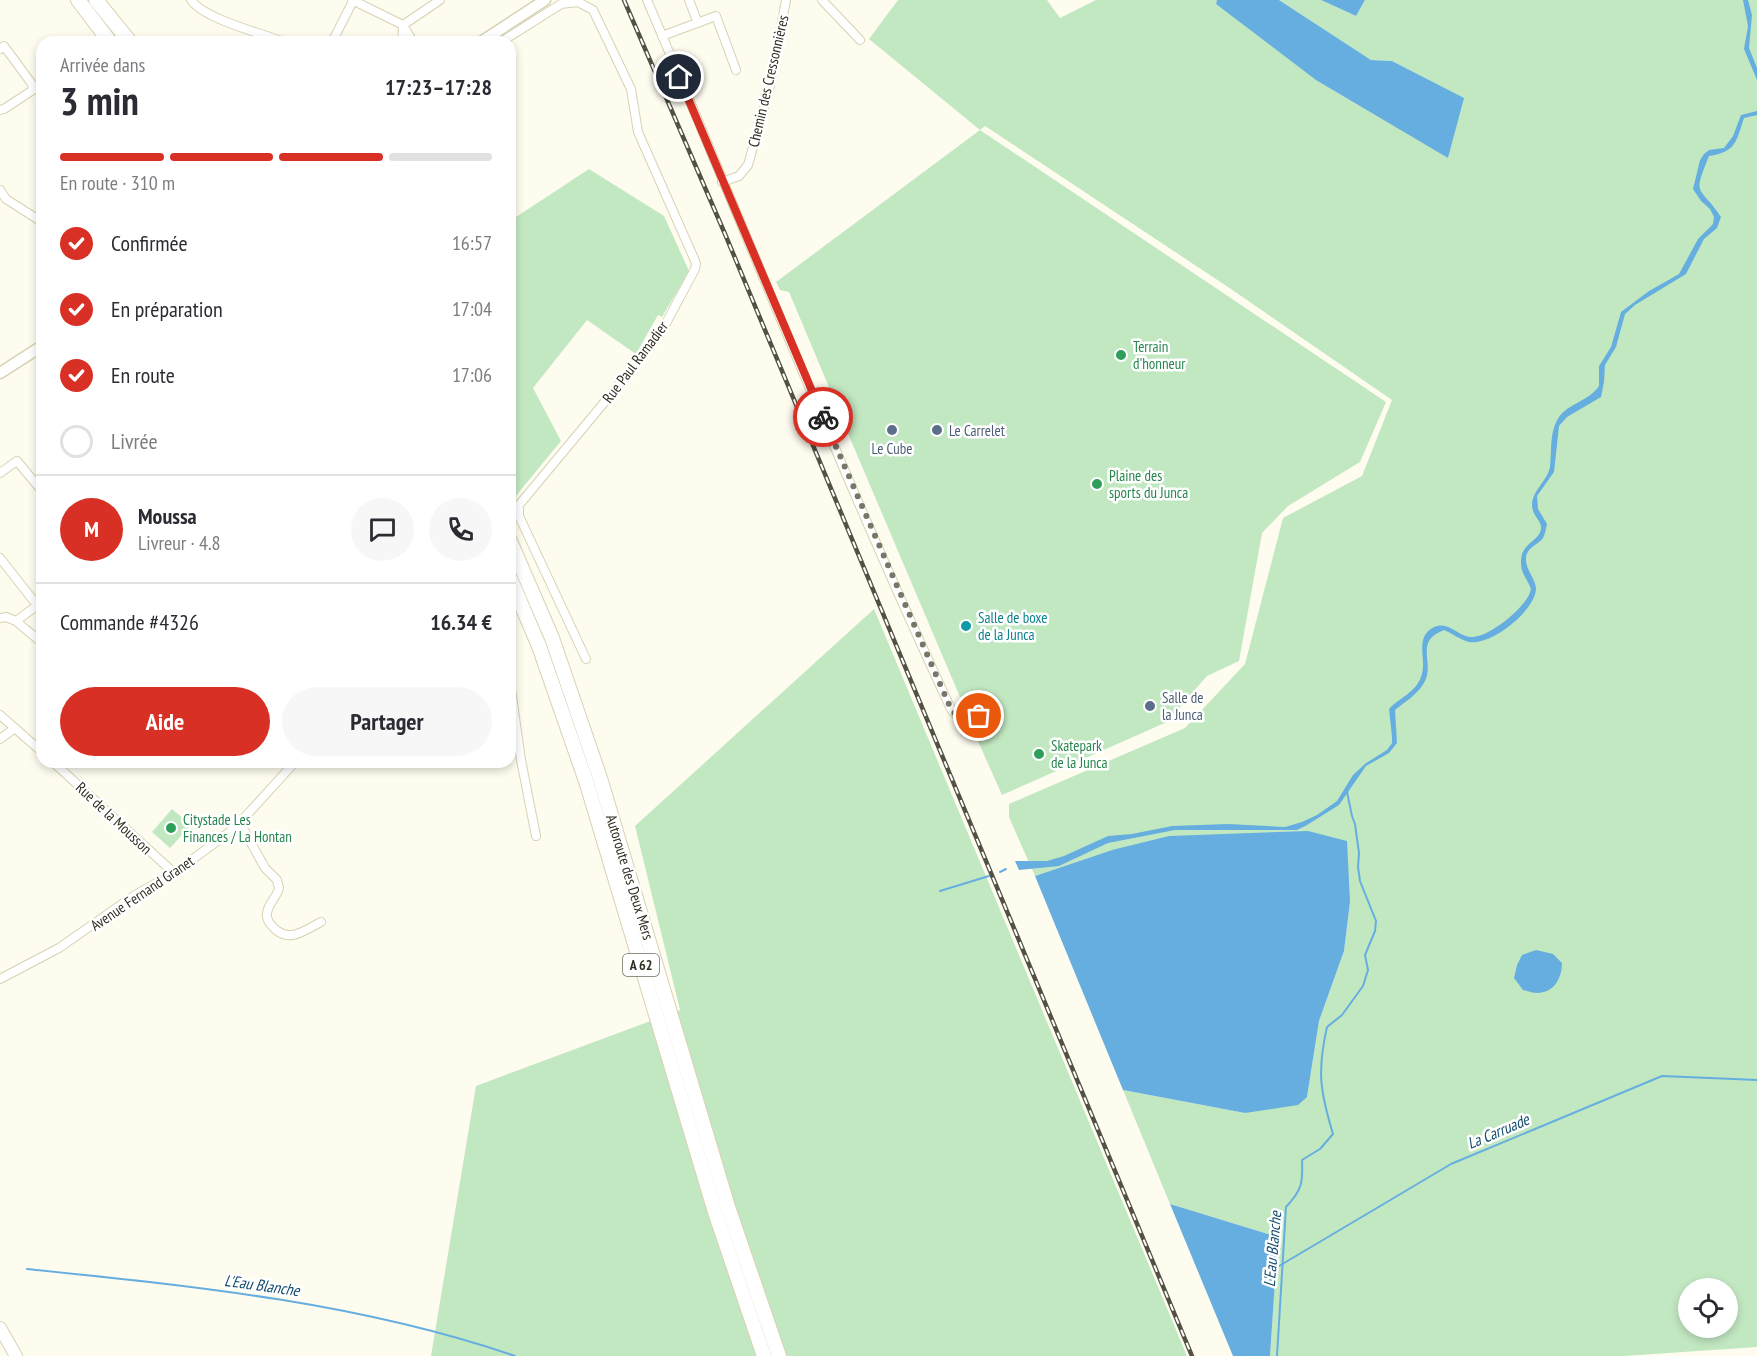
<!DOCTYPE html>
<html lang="fr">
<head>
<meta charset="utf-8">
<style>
	:root { --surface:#fff; --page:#f7f7f7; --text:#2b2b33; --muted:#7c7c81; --line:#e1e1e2; --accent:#d93025 }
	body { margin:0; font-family:"PT Sans Narrow",sans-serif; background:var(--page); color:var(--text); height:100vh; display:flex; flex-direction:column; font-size:22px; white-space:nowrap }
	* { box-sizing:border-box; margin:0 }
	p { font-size:20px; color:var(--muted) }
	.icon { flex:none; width:33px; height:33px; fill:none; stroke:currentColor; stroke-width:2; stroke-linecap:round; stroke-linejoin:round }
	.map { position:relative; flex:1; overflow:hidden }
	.panel { position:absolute; left:36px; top:36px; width:480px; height:732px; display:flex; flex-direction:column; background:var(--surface); border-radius:18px; box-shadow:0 3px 9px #0003 }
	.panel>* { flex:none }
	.fabs { position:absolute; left:1678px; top:1278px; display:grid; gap:12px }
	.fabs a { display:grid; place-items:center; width:60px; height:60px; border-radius:50%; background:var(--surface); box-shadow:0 3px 9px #0003; font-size:30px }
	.pin { position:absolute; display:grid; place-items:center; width:51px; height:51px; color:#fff; margin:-26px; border:3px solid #fff; border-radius:50%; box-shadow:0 2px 6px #0007 }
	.courier { position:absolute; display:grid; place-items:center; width:60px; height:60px; margin:-30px; border:4px solid #d93025; border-radius:50%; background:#fff; color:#222; box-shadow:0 2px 8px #0007 }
	.headline em { font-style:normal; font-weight:700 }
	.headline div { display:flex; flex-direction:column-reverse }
	.headline { display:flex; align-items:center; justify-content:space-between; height:102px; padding:0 24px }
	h1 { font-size:39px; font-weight:700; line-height:45px }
	.bar { display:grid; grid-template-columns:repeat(4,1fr); gap:9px 6px; align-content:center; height:72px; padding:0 24px }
	.bar i { height:8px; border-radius:4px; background:var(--line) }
	.bar .selected { background:var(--accent) }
	.bar p { grid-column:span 4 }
	.line { display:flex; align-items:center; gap:15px; padding:0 24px; border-top:2px solid var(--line) }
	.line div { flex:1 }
	.round { display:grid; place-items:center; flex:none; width:63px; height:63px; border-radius:32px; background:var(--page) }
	ol { padding:0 24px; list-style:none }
	li { display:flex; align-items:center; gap:18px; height:66px }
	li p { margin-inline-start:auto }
	li .icon { padding:6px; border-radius:50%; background:var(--accent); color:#fff; stroke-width:4 }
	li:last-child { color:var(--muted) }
	li i { width:33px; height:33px; border:3px solid var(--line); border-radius:50% }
	.cta { display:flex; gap:12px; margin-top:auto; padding:12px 24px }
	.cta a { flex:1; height:69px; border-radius:36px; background:var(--accent); color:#fff; font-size:24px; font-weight:700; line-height:69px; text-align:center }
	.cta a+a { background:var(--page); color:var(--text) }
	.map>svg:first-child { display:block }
	.green { fill:#c2e8c2; fill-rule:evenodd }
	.water { fill:#66aee0 }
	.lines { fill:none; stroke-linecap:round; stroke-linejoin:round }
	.stream { stroke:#66aee0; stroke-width:2 }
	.minor-casing { stroke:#d7d2b2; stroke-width:10 }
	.secondary-casing { stroke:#d7d2b2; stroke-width:13 }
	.primary-casing { stroke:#d7d2b2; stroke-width:14 }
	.motorway-casing { stroke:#d7d2b2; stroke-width:16 }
	.minor { stroke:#fff; stroke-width:8 }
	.secondary { stroke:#fff; stroke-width:10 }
	.primary { stroke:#fff; stroke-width:12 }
	.motorway { stroke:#fff; stroke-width:14 }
	.rail-casing { stroke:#535144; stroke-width:4.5 }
	.rail { stroke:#fff; stroke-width:2; stroke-dasharray:7; stroke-linecap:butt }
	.done { stroke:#787669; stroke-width:6; stroke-dasharray:0 10.8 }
	.route { stroke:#d93025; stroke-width:8 }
	.leisure-dot { fill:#2e9e5b; stroke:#fff; stroke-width:2 }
	.service-dot { fill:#5c6f8a; stroke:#fff; stroke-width:2 }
	.culture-dot { fill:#0f9aa8; stroke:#fff; stroke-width:2 }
	.labels { text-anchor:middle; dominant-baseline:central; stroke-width:5; stroke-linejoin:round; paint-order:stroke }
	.shield { fill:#fff; stroke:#6e6d64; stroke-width:1.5 }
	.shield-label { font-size:14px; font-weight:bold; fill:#302e21 }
	.street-label { font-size:15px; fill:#302e21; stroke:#fff }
	.leisure-label { font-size:15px; fill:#27864d; stroke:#fff; text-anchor:start }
	.service-label { font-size:15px; fill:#4e5e75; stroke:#fff; text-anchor:start }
	.culture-label { font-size:15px; fill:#0d838f; stroke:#fff; text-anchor:start }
	.water-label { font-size:16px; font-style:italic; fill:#144c6e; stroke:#fff }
</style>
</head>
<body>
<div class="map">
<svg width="1757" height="1356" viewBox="0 0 1757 1356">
	<rect width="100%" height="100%" fill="#fefcef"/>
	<g class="green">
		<path d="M 898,0 L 1047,0 L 1060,18 L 1096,0 L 1217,0 L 1216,4 L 1448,158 L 1463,98 L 1392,61 L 1371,60 L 1279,0 L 1321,0 L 1356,16 L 1365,0 L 1757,0 L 1757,1347 L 1624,1356 L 1270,1356 L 1278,1237 L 1170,1204 L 1123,1090 L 1245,1113 L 1307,1097 L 1319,1021 L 1344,951 L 1350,902 L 1112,850 L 1035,876 L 1009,817 L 1009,804 L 1185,728 L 1245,664 L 1283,518 L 1362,476 L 1392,400 L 1228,287 L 985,126 L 980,130 L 1386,402 L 1360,462 L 1288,506 L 1262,533 L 1239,661 L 1207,676 L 1167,722 L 1002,795 L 977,739 L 976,735 L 979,729 L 970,702 L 960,697 L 841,417 L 840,405 L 831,392 L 789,292 L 780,290 L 776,282 L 980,130 L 869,39 ZM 1689,1288 L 1728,1288 L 1728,1328 L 1689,1328 Z"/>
		<polygon points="589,169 664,216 689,271 662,317 658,315 636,354 587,320 533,388 561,441 510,503 510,214 516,217"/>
		<polygon points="874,609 1187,1356 431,1356 476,1086 680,1010 635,826"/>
		<polygon points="172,809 191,825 170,848 152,832"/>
	</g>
	<g class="water">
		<polygon points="1217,0 1279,0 1371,60 1392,61 1464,98 1448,158 1316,80 1216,4"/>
		<polygon points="1321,0 1365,0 1356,16"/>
		<polygon points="1743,0 1748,0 1752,15 1749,48 1757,68 1757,80 1744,49 1748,26"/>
		<path d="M 1757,111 L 1757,115 L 1744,118 C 1736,142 1736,152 1709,156 C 1692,198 1699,184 1721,217 L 1717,228 L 1704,239 L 1686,274 L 1635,305 L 1625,314 L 1616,347 L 1605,365 L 1604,382 L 1601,397 L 1567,417 L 1559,426 L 1554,472 L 1537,496 L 1538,509 L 1547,524 C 1546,528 1545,535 1543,538 C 1538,545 1527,547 1526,558 C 1525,569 1536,579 1536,589 C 1535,611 1491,646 1469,642 C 1461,640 1451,633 1444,630 C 1415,641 1433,659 1426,679 C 1420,693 1406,701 1395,710 L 1397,743 L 1389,753 L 1366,766 L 1339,805 L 1307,825 L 1297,830 L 1175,830 L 1108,843 L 1059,866 L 1019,870 L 1015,861 L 1047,861 L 1064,856 L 1108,836 L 1132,834 L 1172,826 L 1228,824 L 1285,827 L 1302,822 L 1317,815 L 1337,801 L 1353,775 L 1366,763 L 1387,750 L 1392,743 L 1392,737 L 1389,709 C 1399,698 1415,693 1421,677 C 1428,660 1413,638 1434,627 C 1449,620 1459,638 1473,637 C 1491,636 1528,606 1531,589 C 1528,581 1521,573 1521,564 C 1520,542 1539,542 1541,529 C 1542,520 1532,517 1532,504 C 1533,490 1547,481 1550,467 C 1552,451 1549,432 1559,417 C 1569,403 1589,401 1599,386 L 1599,366 L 1611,347 L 1621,312 L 1649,291 L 1679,274 L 1698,239 L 1713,224 L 1714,217 L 1710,209 L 1701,201 L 1693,189 L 1700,160 L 1704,154 L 1709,150 L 1724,148 L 1733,136 L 1741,115 Z"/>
		<polygon points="1308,831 1347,841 1350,902 1344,951 1319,1021 1307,1097 1298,1105 1245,1113 1123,1090 1035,876 1112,850 1169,836"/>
		<path d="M 1536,950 L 1553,954 L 1562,963 C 1562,978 1554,993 1537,993 C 1533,993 1527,991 1523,990 L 1514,978 L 1517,965 L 1522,955 Z"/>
		<polygon points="1170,1204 1278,1237 1270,1356 1233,1356"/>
	</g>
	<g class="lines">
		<g class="stream">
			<polyline points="1000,872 1006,869"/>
			<polyline points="940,891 989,876"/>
			<path d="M 27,1269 C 192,1286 357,1302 515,1356"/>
			<polyline points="1274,1269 1451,1164 1662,1076 1757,1080"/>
			<path d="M 1277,1356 L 1286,1207 C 1302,1190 1303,1183 1302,1160 L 1320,1149 L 1333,1134 C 1320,1091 1317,1071 1327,1027 L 1342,1015 L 1363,986 L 1368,970 L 1365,955 L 1375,931 L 1376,921 L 1360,881 L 1358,867 L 1359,853 L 1355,824 L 1352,816 L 1347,792"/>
		</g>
		<defs>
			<g id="minor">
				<path d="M 191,0 C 204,19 261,33 284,42"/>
				<polyline points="352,0 403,25 413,42"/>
				<path d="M 647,0 C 748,236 842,476 951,709 C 964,726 970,714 985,717"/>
				<polyline points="689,0 698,23"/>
				<polyline points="822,0 860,40"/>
				<polyline points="403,25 440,0"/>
				<polyline points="662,36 716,16 736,70"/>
				<polyline points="332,42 353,1"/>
				<polyline points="402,42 403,27"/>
				<polyline points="501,42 561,4 578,2 593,10 631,89 638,132 696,263 695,269 664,327 637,363 519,505 519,516 586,659"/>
				<polyline points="0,49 4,46 32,84 33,90 4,109 0,110"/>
				<polyline points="722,182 739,176 748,165 770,86 786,0"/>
				<polyline points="0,190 6,199 42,222"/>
				<polyline points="0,473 17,461 42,491"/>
				<polyline points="0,558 37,605"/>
				<polyline points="0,618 6,617 16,621 42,602"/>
				<polyline points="16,621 42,643"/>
				<polyline points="510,682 521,760 536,836"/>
				<polyline points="0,715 42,752"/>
				<polyline points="0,739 15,728"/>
				<polyline points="53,762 174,873"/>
				<path d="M 240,823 L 265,868 L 277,880 L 279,888 C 277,897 268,904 267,913 C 266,920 270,924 275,929 C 290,943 305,930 321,922"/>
				<polyline points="0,979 59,948 135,895 174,873 235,828 295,762"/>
			</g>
			<g id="secondary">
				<polyline points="481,42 545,0"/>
				<polyline points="0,373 42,346"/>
			</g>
			<polyline id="primary" points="0,1328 16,1356"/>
			<g id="motorway">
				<polyline points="78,0 110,42"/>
				<polyline points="96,0 130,42"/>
				<polyline points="510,541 552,638 600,778 728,1207 779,1356"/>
				<polyline points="510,578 539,646 587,784 715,1212 764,1356"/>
			</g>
		</defs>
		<use href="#minor" class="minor-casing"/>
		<use href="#secondary" class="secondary-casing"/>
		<use href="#primary" class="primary-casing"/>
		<use href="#motorway" class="motorway-casing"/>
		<use href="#minor" class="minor"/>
		<use href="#secondary" class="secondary"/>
		<use href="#primary" class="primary"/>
		<use href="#motorway" class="motorway"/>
		<defs>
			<polyline id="rail" points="624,0 725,234 1192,1356"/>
		</defs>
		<use href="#rail" class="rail-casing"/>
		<use href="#rail" class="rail"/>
	</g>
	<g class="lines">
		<path class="done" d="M 823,417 L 951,709 C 959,720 968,720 979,716"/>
		<polyline class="route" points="679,77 823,417"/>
	</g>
	<g class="leisure-dot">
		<circle cx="1121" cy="355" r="6"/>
		<circle cx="1097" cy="484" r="6"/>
		<circle cx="1039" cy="754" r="6"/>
		<circle cx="171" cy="828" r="6"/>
	</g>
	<g class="service-dot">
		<circle cx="892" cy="430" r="6"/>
		<circle cx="937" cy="430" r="6"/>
		<circle cx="1150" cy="706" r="6"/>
	</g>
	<circle class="culture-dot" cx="966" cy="626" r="6"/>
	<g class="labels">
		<rect class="shield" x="623" y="954" width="36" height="22" rx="4.5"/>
		<g class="shield-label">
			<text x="641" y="965">A 62</text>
		</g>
		<g class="street-label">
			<text transform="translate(768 81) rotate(-77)">Chemin des Cressonnières</text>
			<text transform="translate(635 362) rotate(-53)">Rue Paul Ramadier</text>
			<text transform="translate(114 818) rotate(43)">Rue de la Mousson</text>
			<text transform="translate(630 877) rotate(73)">Autoroute des Deux Mers</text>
			<text transform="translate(142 893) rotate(-34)">Avenue Fernand Granet</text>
		</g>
		<g class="leisure-label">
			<text x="1133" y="346">Terrain<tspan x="1133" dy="17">d'honneur</tspan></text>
			<text x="1109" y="475">Plaine des<tspan x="1109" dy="17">sports du Junca</tspan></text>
			<text x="1051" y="745">Skatepark<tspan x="1051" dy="17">de la Junca</tspan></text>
			<text x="183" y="819">Citystade Les<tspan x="183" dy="17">Finances / La Hontan</tspan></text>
		</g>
		<g class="service-label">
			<text x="949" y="430">Le Carrelet</text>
			<text x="892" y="448" text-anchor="middle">Le Cube</text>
			<text x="1162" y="697">Salle de<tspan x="1162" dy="17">la Junca</tspan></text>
		</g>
		<g class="culture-label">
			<text x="978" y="617">Salle de boxe<tspan x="978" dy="17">de la Junca</tspan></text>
		</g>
		<g class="water-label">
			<text transform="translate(1498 1131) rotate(-23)">La Carruade</text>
			<text transform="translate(1272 1249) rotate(-85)">L'Eau Blanche</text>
			<text transform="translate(262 1285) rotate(8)">L'Eau Blanche</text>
		</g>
	</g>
</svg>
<div class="fabs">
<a><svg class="icon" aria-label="locate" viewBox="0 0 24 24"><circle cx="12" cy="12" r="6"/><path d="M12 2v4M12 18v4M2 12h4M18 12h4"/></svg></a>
</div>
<div class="pin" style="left:979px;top:716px;background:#ea580c"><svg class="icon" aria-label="bag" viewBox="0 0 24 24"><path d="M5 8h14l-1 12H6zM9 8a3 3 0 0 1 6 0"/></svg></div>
<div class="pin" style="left:679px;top:77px;background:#1f2937"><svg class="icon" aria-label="home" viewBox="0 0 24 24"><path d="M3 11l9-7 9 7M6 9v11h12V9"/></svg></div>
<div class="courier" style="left:823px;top:417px"><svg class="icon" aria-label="bike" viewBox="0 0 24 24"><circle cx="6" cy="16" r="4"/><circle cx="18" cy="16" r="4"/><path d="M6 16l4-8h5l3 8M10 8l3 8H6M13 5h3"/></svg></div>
<section class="panel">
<div class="headline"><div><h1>3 min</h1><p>Arrivée dans</p></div><em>17:23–17:28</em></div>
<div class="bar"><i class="selected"></i><i class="selected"></i><i class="selected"></i><i></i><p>En route · 310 m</p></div>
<ol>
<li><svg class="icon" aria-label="check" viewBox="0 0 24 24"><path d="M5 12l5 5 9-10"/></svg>Confirmée<p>16:57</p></li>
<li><svg class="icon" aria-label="check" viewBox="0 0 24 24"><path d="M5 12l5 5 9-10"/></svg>En préparation<p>17:04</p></li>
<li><svg class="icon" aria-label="check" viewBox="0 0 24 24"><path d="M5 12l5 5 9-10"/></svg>En route<p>17:06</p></li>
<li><i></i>Livrée</li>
</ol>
<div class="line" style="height:108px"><b class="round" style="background:var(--accent);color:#fff">M</b><div><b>Moussa</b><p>Livreur · 4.8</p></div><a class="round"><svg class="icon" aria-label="chat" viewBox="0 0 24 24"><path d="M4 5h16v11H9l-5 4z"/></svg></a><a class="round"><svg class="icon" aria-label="phone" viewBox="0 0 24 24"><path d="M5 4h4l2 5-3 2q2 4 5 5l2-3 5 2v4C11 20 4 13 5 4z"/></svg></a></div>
<div class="line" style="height:78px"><div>Commande #4326</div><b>16.34 €</b></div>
<div class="cta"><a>Aide</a><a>Partager</a></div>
</section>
</div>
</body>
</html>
